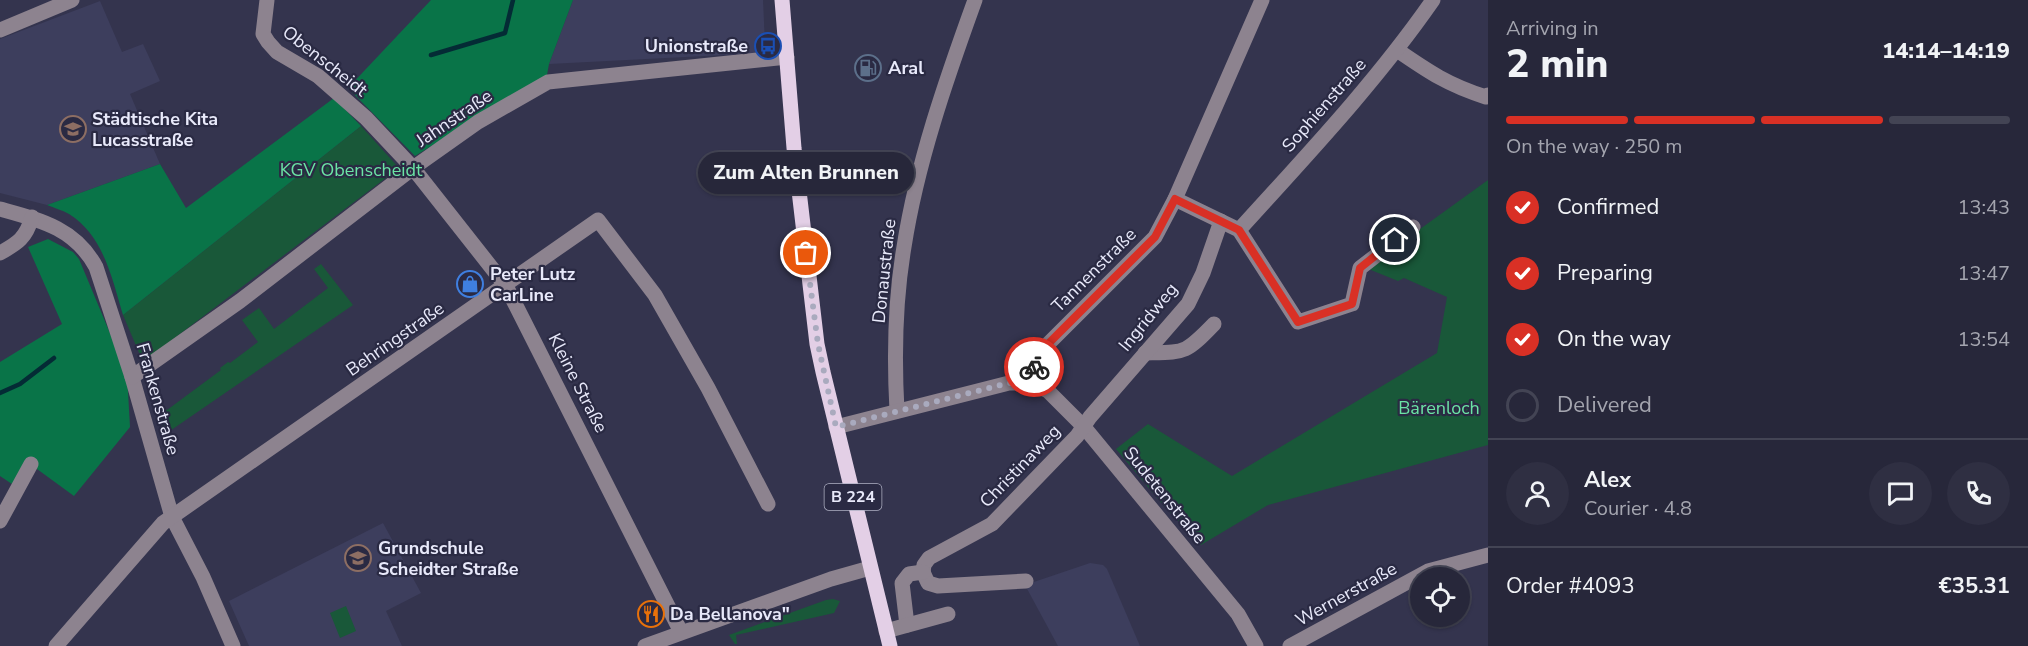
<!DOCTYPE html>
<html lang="en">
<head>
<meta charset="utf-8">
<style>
	:root { --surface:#27273a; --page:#2f2f42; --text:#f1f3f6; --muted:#a4a5af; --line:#434454; --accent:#d93025 }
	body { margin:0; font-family:"Nunito Sans",sans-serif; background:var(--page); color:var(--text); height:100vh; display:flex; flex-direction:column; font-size:22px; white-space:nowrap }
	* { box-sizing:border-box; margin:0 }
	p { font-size:20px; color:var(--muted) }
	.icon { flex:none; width:33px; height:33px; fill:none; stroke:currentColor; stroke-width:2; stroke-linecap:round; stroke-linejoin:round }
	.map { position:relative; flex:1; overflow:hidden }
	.drawer { display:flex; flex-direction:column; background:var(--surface); width:540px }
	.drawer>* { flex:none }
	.controls { position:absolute; left:1410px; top:567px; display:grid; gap:12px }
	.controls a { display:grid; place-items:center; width:60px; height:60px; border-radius:50%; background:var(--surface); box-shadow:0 2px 4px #0004,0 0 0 2px var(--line); font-size:30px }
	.pin { position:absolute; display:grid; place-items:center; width:51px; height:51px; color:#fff; margin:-26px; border:3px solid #fff; border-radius:50%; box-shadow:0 2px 6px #0007 }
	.courier { position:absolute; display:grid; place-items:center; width:60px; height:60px; margin:-30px; border:4px solid #d93025; border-radius:50%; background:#fff; color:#222; box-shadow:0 2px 8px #0007 }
	.bubble { position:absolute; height:42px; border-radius:21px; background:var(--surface); box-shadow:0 2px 4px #0004,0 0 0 2px var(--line); font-size:20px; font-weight:800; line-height:42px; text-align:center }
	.headline em { font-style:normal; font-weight:800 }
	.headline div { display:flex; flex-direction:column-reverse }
	.headline { display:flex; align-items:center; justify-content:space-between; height:102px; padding:0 18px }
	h1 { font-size:39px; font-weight:800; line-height:45px }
	.bar { display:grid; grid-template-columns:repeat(4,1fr); gap:9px 6px; align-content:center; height:72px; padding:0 18px }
	.bar i { height:8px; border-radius:4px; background:var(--line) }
	.bar .active { background:var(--accent) }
	.bar p { grid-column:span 4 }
	.line { display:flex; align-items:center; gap:15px; padding:0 18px; border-top:2px solid var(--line) }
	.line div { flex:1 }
	.round { display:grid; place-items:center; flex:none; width:63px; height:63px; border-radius:32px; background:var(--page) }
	ol { padding:0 18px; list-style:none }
	li { display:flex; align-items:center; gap:18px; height:66px }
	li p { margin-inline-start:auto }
	li .icon { padding:6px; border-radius:50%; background:var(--accent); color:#fff; stroke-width:4 }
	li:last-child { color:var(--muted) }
	li i { width:33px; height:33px; border:3px solid var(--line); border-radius:50% }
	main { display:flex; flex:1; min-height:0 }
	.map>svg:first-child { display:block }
	.built { fill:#3d3e5d }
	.green { fill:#195839 }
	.forest { fill:#097448 }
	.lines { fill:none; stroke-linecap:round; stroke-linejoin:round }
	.stream { stroke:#042b35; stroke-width:4.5 }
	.minor { stroke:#8d838f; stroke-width:15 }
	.major { stroke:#e3cfe6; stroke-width:15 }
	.done { stroke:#a9aabe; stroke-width:6; stroke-dasharray:0 10.8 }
	.route { stroke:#d93025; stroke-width:8 }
	.labels { text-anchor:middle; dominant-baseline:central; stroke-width:4.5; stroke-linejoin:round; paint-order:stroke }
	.shield { fill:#2a2a43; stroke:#afb0c3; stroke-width:1.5 }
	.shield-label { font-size:16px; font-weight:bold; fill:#e8e9fa }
	.poi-label { font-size:18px; font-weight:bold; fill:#e8e9fa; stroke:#2a2a43; text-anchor:start }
	.street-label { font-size:18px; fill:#e8e9fa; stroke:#2a2a43 }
	.park-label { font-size:18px; fill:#6be4a5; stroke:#2a2a43 }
</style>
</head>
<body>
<main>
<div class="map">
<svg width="1488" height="646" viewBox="0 0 1488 646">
	<rect width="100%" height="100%" fill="#34344e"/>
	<g class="built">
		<polygon points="573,0 763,0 765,45 763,53 549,64"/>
		<polygon points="100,1 122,52 143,44 160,81 130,94 160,164 47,205 0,193 0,39"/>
		<polygon points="383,523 421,593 386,611 402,646 249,646 229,601"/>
		<polygon points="1090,563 1103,565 1107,569 1140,646 1058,646 1025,585"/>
	</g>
	<g class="green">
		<polygon points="361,126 399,168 143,362 123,315"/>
		<polygon points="1488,180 1488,445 1268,505 1201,545 1164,506 1116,449 1148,424 1232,476 1437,353 1447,297 1404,278 1398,281 1366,268"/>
		<polygon points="321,264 353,305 164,435 153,392 167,410 221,370 220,368 228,362 230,363 258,342 242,320 259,308 274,329 328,288 314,269"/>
		<polygon points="833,599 840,601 834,613 736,635 737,644 735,644 729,635 826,600"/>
		<polygon points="346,606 356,631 340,638 330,613"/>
	</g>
	<g class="forest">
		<polygon points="431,0 573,0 549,64 547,75 415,156 348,88"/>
		<path d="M 334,98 L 361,126 L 123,315 C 112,279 104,236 69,214 C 62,210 54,208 47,205 L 160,164 L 186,208 Z"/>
		<polygon points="48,239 73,252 79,259 127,374 130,427 74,496 26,461 12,484 0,476 0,362 62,324 28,247"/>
	</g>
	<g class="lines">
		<g class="stream">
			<polyline points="431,55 505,33 513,0"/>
			<polyline points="0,393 20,384 54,358"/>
		</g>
		<g class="minor">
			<polyline points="267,0 263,34 268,42 277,52 318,76 366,118 413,168 506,286 681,632"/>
			<polyline points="0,30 72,0"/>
			<path d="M 1397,50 C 1429,72 1448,85 1486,97 L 1488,95"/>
			<polyline points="1175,199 1239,230 1298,322 1352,304 1360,268 1413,227"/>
			<path d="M 0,209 C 40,220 75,228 96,267 L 132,377 L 172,517 L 203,577 L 233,646"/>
			<path d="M 1239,230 C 1306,156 1376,82 1433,0"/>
			<path d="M 0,253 C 18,243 26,238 32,217"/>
			<path d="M 1145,353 C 1186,352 1185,354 1214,324"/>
			<polyline points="132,377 240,301 413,168 478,122 548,82 787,57"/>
			<polyline points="1030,383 1042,350 1155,237 1175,199 1262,0"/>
			<path d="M 897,411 C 894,357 895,300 904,247 C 917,163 946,80 975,0"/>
			<polyline points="836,427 1009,383 1030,383 1048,391 1084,427 1238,614 1256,646"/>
			<polyline points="0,521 31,464"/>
			<polyline points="923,572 924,565 929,558 992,524 1077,436 1090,417 1188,304 1203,273 1221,221"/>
			<polyline points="923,572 928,583 938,586 1026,581"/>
			<polyline points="907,625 902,583 909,574 923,572"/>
			<polyline points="886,631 948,614"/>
			<polyline points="56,646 163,523 598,220 655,295 708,388 768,504"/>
			<polyline points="645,646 831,579 870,568"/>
			<polyline points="1290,646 1428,571 1488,555"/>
		</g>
		<polyline class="major" points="782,0 794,148 817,344 823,372 890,646"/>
	</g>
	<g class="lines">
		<polyline class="done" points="806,253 818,344 836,427 1009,383 1030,383 1034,367"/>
		<polyline class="route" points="1034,367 1042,350 1155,237 1175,199 1239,230 1298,322 1352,304 1360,268 1395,240"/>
	</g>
	<defs>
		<symbol id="bus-ring" viewBox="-11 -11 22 22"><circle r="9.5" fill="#2a2a43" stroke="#1a4fb4" stroke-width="1.5"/><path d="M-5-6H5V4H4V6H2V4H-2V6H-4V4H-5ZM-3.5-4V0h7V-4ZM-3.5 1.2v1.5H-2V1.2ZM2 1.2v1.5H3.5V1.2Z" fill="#1a4fb4"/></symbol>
		<symbol id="fuel-ring" viewBox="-11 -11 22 22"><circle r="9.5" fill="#2a2a43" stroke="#5c6f8a" stroke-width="1.5"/><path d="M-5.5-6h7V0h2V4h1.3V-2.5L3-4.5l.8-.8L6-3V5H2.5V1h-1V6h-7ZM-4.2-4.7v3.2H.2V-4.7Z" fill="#5c6f8a"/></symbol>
		<symbol id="school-ring" viewBox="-11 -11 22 22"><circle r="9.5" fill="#2a2a43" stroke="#8d6e63" stroke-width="1.5"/><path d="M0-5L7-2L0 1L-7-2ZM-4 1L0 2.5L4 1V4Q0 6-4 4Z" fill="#8d6e63"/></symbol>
		<symbol id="shop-ring" viewBox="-11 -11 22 22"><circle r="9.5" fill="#2a2a43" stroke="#3f7fe0" stroke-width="1.5"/><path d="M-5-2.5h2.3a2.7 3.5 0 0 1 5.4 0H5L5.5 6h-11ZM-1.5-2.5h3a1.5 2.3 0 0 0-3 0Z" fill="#3f7fe0"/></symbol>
		<symbol id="restaurant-ring" viewBox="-11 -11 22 22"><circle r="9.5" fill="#2a2a43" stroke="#e8710a" stroke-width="1.5"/><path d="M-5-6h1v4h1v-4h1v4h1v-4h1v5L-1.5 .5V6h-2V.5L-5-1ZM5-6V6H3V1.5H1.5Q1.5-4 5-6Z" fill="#e8710a"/></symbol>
	</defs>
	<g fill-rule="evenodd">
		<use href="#bus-ring" x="753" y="31" width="30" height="30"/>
		<use href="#fuel-ring" x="853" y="53" width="30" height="30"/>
		<use href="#school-ring" x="58" y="114" width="30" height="30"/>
		<use href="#shop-ring" x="455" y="269" width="30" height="30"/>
		<use href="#school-ring" x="343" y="543" width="30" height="30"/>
		<use href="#restaurant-ring" x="636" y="599" width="30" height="30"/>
	</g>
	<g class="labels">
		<rect class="shield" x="824.5" y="484" width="57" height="26" rx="4.5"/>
		<g class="shield-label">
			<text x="853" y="497">B 224</text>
		</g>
		<g class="poi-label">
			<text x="748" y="46" text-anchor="end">Unionstraße</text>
			<text x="888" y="68">Aral</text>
			<text x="92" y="119">Städtische Kita<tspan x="92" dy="21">Lucasstraße</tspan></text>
			<text x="490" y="274">Peter Lutz<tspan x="490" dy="21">CarLine</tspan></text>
			<text x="378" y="548">Grundschule<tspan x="378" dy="21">Scheidter Straße</tspan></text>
			<text x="670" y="614">Da Bellanova"</text>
		</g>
		<g class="street-label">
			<text transform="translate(325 61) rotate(38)">Obenscheidt</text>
			<text transform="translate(1324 105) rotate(-49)">Sophienstraße</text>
			<text transform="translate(454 118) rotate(-34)">Jahnstraße</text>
			<text transform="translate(1094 270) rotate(-45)">Tannenstraße</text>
			<text transform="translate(884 271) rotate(-84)">Donaustraße</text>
			<text transform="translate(1148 317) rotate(-51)">Ingridweg</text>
			<text transform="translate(395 339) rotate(-35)">Behringstraße</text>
			<text transform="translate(578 383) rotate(63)">Kleine Straße</text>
			<text transform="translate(158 399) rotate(74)">Frankenstraße</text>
			<text transform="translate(1020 466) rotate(-46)">Christinaweg</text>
			<text transform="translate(1165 495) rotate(51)">Sudetenstraße</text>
			<text transform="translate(1346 594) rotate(-29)">Wernerstraße</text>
		</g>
		<g class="park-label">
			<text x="351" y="170">KGV Obenscheidt</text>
			<text x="1439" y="408">Bärenloch</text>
		</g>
	</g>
</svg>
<div class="controls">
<a><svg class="icon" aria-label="locate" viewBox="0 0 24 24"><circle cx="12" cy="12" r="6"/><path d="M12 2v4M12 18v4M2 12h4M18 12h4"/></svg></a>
</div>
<div class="pin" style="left:806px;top:253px;background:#ea580c"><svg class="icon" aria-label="bag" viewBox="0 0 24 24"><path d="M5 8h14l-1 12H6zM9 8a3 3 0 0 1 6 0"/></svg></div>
<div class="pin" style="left:1395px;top:240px;background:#1f2937"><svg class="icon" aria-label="home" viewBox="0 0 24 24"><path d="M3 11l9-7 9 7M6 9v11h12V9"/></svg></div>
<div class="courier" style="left:1034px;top:367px"><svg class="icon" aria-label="bike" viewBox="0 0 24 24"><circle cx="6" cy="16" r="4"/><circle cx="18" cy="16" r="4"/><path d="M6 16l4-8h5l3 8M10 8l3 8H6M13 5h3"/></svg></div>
<div class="bubble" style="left:698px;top:152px;width:216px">Zum Alten Brunnen</div>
</div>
<section class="drawer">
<div class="headline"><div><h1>2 min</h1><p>Arriving in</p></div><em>14:14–14:19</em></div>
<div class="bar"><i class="active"></i><i class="active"></i><i class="active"></i><i></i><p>On the way · 250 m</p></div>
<ol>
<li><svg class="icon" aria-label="check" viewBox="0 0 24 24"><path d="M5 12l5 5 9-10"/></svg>Confirmed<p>13:43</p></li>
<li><svg class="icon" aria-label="check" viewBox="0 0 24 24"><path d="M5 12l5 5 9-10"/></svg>Preparing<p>13:47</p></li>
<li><svg class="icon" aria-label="check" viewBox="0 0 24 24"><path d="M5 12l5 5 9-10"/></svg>On the way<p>13:54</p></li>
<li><i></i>Delivered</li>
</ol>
<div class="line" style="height:108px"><a class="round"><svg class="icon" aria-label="person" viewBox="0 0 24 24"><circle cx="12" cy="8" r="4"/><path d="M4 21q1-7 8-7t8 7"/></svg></a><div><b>Alex</b><p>Courier · 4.8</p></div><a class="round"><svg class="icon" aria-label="chat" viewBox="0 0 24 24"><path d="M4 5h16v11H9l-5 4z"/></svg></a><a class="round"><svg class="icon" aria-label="phone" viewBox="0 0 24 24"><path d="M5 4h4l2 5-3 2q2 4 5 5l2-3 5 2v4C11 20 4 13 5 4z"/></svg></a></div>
<div class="line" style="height:78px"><div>Order #4093</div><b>€35.31</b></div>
</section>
</main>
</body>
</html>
